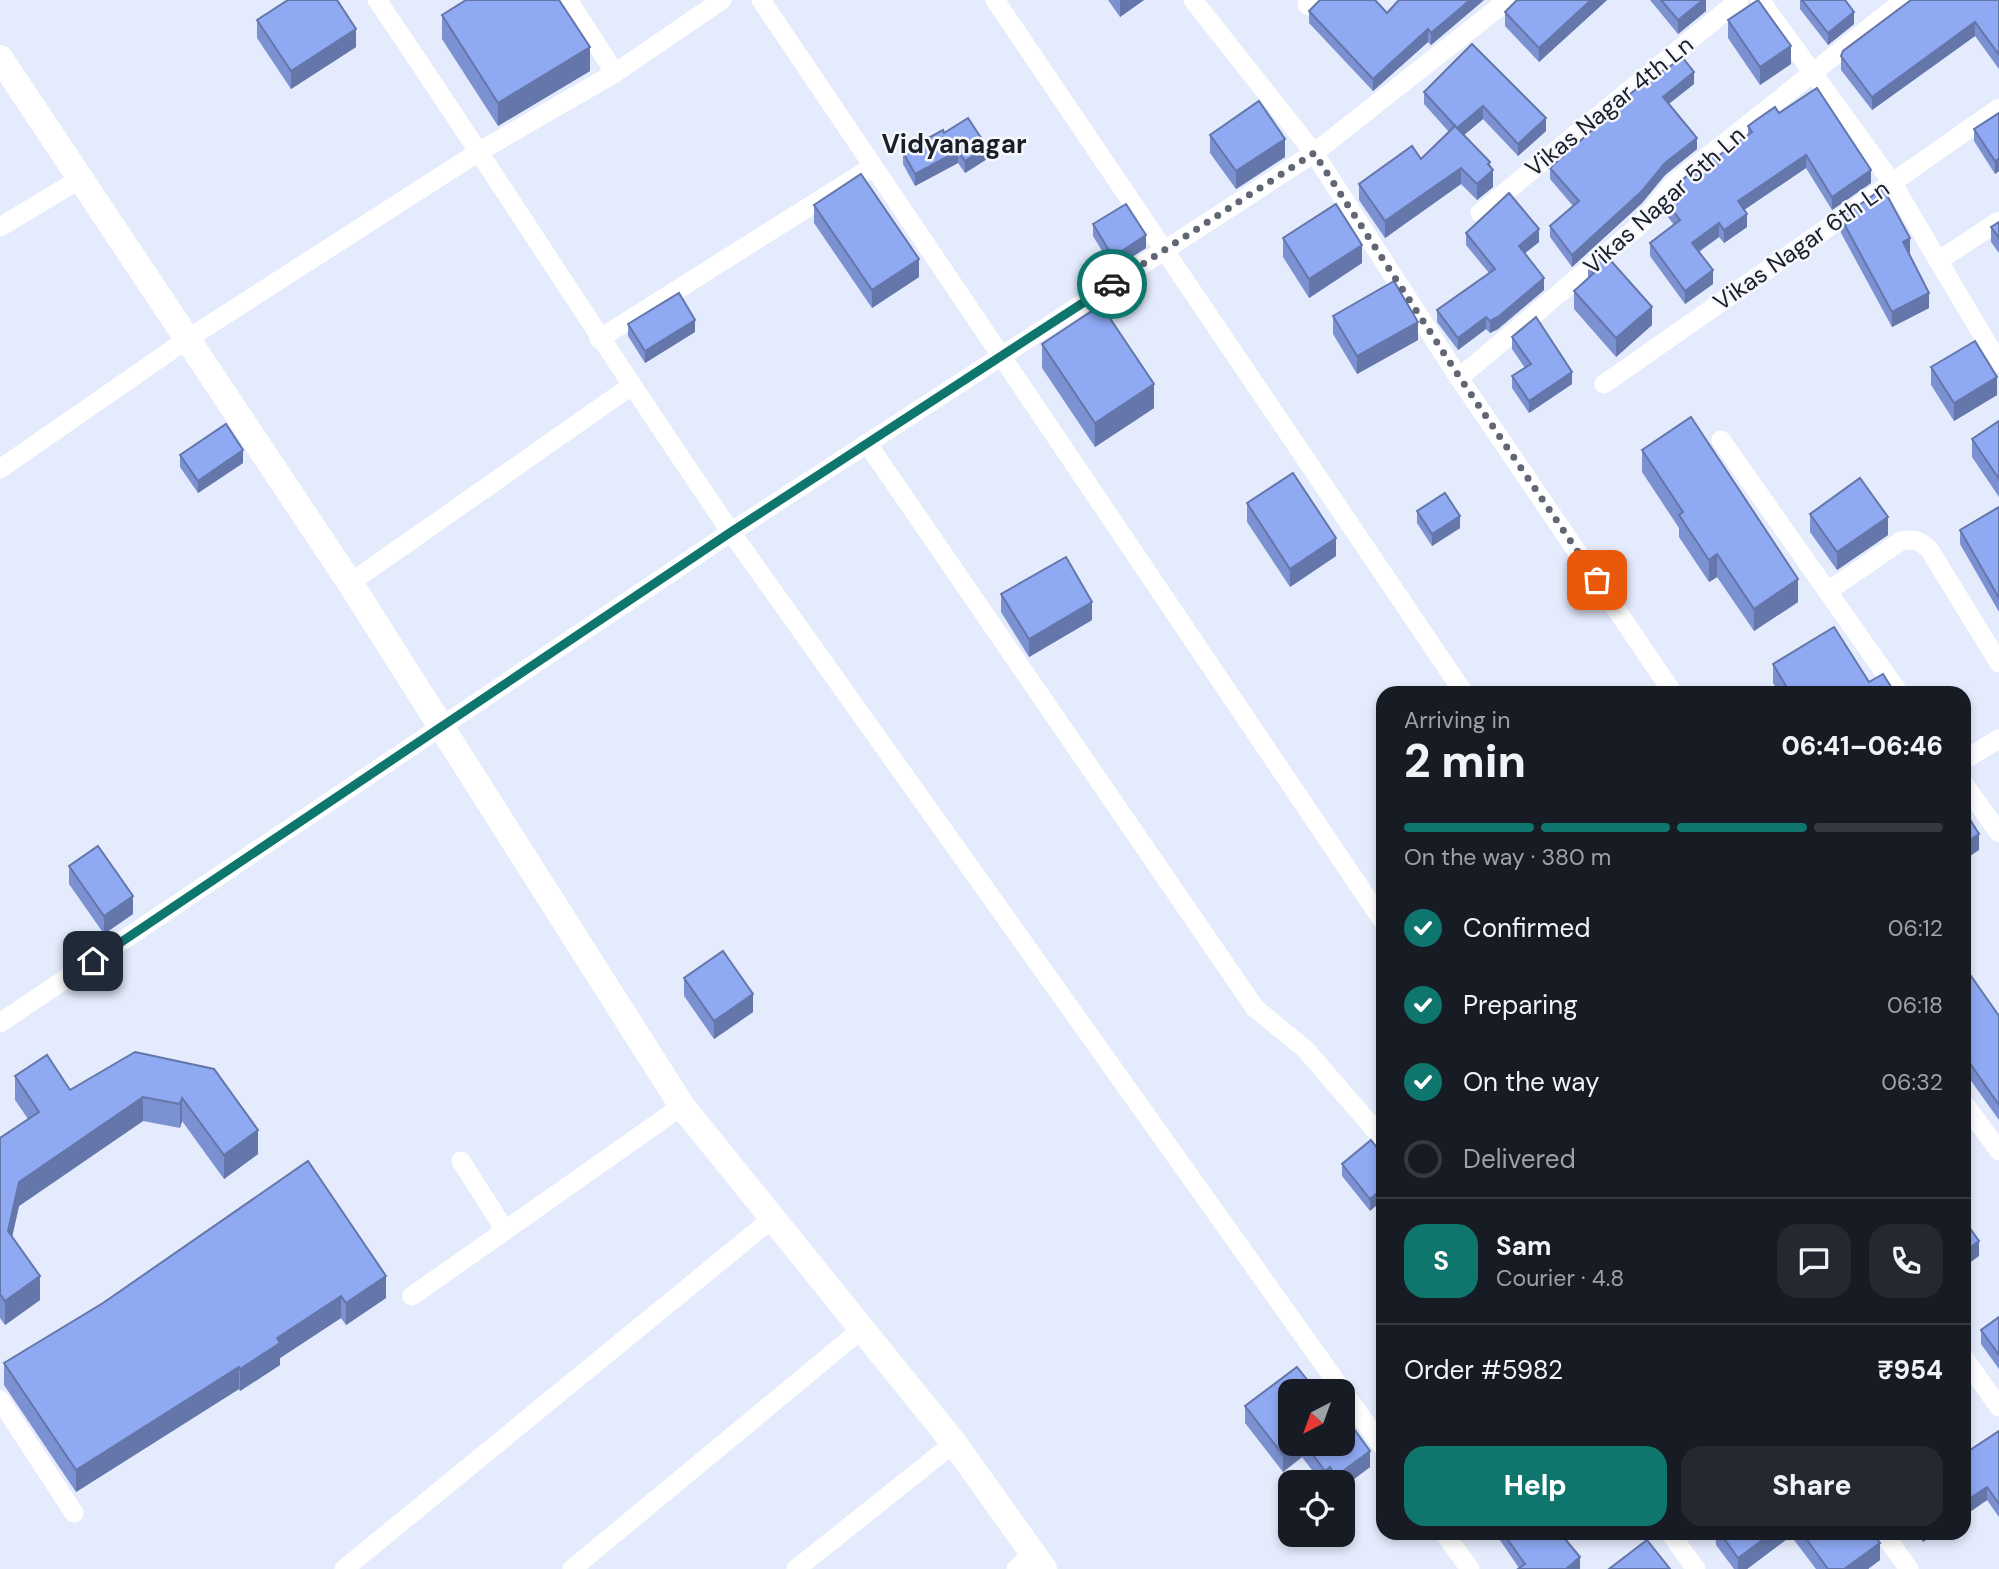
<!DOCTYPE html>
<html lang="en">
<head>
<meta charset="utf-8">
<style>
	:root { --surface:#171b24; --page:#242831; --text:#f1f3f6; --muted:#9ea1a6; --line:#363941; --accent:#0f766e }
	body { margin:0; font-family:"DM Sans",sans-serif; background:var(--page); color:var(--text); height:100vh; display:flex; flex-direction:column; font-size:26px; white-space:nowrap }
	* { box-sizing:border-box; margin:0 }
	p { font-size:23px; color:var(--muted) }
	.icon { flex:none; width:38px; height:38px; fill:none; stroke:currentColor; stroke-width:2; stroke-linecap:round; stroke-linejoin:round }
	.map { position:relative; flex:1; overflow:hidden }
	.panel { position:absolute; left:1376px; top:686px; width:595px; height:854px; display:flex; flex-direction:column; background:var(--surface); border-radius:21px; box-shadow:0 4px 10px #0003 }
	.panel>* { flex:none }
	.needle { width:46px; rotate:221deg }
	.controls { position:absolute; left:1278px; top:1379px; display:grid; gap:14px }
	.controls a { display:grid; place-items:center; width:77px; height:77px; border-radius:14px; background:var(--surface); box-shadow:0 4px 10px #0003; font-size:35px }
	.pin { position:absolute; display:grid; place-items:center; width:60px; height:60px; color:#fff; margin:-30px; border-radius:14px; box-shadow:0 4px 10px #0006 }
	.courier { position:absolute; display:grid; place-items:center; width:70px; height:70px; margin:-35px; border:5px solid #0f766e; border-radius:50%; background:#fff; color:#222; box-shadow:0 2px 9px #0007 }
	.summary em { font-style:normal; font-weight:800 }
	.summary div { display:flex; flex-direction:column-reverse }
	.summary { display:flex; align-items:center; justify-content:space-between; height:119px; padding:0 28px }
	h1 { font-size:46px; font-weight:800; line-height:52px }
	.bar { display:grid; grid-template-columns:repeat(4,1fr); gap:10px 7px; align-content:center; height:84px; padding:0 28px }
	.bar i { height:9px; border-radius:5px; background:var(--line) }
	.bar .on { background:var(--accent) }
	.bar p { grid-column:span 4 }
	.line { display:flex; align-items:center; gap:18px; padding:0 28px; border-top:2px solid var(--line) }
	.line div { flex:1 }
	.round { display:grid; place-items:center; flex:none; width:74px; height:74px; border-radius:21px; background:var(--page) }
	ol { padding:0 28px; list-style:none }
	li { display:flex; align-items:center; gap:21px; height:77px }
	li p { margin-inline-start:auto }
	li .icon { padding:7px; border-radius:50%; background:var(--accent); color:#fff; stroke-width:4 }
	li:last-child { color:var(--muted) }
	li i { width:38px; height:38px; border:4px solid var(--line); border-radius:50% }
	.primary-button { display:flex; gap:14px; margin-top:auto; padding:14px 28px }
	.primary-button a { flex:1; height:80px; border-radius:21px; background:var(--accent); color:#fff; font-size:28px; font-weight:800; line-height:80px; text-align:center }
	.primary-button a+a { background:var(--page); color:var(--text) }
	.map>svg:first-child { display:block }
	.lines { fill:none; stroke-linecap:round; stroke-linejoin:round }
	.street { stroke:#fff; stroke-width:19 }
	.secondary { stroke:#fff; stroke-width:26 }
	.wall { fill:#7b91d1 }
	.shaded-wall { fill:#6476aa }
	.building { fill:#8fa9f3; stroke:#6476aa; stroke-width:2 }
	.done { stroke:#616673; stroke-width:7; stroke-dasharray:0 12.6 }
	.route { stroke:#0f766e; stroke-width:9 }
	.labels { text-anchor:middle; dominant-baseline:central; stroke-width:5; stroke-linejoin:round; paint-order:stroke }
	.street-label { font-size:24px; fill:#1b1f29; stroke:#f6f8fe }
	.neighbourhood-label { font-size:26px; font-weight:bold; fill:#1b1f29; stroke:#f6f8fe }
</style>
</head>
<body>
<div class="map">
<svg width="1999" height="1569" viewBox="0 0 1999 1569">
	<rect width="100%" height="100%" fill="#e4ebfc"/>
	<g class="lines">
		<g class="street">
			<path d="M 377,0 C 497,176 610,356 731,532 L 1382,1446"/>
			<polyline points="568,0 615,73"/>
			<polyline points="761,0 1382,920"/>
			<polyline points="995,0 1464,693"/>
			<polyline points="1193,0 1314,153 1459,378 1673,693"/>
			<polyline points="1760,0 1891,181 1999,363"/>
			<polyline points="1307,5 1312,0"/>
			<polyline points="1480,213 1739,0"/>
			<polyline points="0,227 80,179"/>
			<polyline points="1938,261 1999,221"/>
			<polyline points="599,339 872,167"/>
			<polyline points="1459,378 1640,225 1673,184 1904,0"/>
			<polyline points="1604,384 1999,108"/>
			<polyline points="1721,440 1899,693"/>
			<polyline points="867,443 1255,1008 1305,1049 1382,1138"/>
			<polyline points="0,469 189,338 480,151 615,73 722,0"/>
			<polyline points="350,583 631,386"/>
			<path d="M 1828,591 L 1901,541 C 1914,538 1920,541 1929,549 L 1999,663"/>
			<polyline points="1964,760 1999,739"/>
			<polyline points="1964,784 1999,833"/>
			<polyline points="0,1023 731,532 1314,153 1508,0"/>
			<polyline points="1964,1103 1999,1151"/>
			<polyline points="461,1161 505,1230"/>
			<polyline points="412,1296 682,1106"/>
			<polyline points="1964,1358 1999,1407"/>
			<polyline points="0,1400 74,1513"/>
			<polyline points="1444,1533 1470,1569"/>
			<polyline points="1670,1533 1696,1569"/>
			<polyline points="1883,1533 1909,1569"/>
			<polyline points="344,1569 773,1218"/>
			<polyline points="572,1569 862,1329"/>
			<polyline points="796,1569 954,1443"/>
			<polyline points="1016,1569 1032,1554"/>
		</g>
		<polyline class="secondary" points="0,58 350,583 682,1106 954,1443 1044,1569"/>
	</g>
	<g class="wall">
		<polygon points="1108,0 1144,0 1120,17"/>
		<polygon points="1484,0 1431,45 1428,42 1373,91 1309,23 1309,11 1387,13"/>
		<polygon points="1607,0 1539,62 1505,26 1505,12"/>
		<polygon points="1650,0 1706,0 1706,11 1678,34"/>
		<polygon points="1800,0 1845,0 1854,24 1828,45 1800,9"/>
		<polygon points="1999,0 1999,69 1975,36 1872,110 1841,70 1841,56"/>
		<polygon points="442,15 590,71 498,126 442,39"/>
		<polygon points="257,20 356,47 291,89 257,38"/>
		<polygon points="1728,20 1791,64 1760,85 1728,38"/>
		<polygon points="1472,44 1546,131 1518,156 1483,119 1464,135 1490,167 1493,187 1477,200 1461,184 1385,238 1359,200 1359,184 1421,159 1449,132 1424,104 1424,92"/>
		<polygon points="1694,84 1669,104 1697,149 1665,175 1642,203 1572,267 1550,237 1550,226 1573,206 1550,179 1550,168 1598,125 1598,120"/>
		<polygon points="1779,113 1871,183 1832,210 1806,168 1744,210 1747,227 1724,243 1719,237 1699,252 1713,284 1685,304 1650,256 1650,243 1674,225 1665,213 1665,200 1715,158 1748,135 1748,126"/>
		<polygon points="1999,113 1999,171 1995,174 1974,141 1974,129"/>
		<polygon points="944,133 987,159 965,173 958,163 915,186 903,164 903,152"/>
		<polygon points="1210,135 1285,157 1236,189 1210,153"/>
		<polygon points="814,205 919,277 872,308 814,223"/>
		<polygon points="1841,218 1910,254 1909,254 1929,308 1892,327 1841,233"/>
		<polygon points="1999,222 1999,253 1991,242 1991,227"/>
		<polygon points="1093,224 1146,248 1113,269 1093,236"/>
		<polygon points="1466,233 1539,242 1525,253 1544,290 1498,329 1490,333 1486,329 1458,350 1437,322 1437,310 1489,273 1466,245"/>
		<polygon points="1283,238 1362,263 1309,298 1283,257"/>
		<polygon points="1588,267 1652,325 1616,357 1574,309 1574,291 1588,278"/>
		<polygon points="1333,316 1418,340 1357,374 1333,334"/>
		<polygon points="628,324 695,332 645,363 628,336"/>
		<polygon points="1512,337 1572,384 1529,413 1512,388 1512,376 1525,368 1512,349"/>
		<polygon points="1042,344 1154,408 1095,447 1042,368"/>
		<polygon points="1931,367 1997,395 1954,421 1931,385"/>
		<polygon points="1999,421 1999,497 1972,457 1972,439"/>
		<polygon points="1642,450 1798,602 1754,631 1717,577 1709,582 1679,537 1679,528 1642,472"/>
		<polygon points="180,455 243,463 198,493 180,467"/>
		<polygon points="1247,503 1336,556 1290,587 1247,522"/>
		<polygon points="1999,507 1999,612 1960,544 1960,530"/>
		<polygon points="1417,511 1460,528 1432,546 1417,523"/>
		<polygon points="1810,514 1888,535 1837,570 1810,532"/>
		<polygon points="1001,594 1092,620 1029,657 1001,612"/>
		<polygon points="1773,664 1869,682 1895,693 1779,693 1773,683"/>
		<polygon points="69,866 133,914 104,934 69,884"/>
		<polygon points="1964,966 1999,1016 1999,1120 1964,1071"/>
		<polygon points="684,978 753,1012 714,1039 684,996"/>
		<polygon points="135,1052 258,1154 224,1179 182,1121 180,1128 143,1121 19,1206 12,1237 40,1300 5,1325 0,1318 0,1138 28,1119 15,1100 15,1076 70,1090"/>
		<polygon points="1371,1140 1370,1211 1342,1176 1342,1164"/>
		<polygon points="308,1161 386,1298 346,1325 341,1318 280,1358 280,1365 240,1391 239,1389 76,1492 4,1385 4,1363 103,1303"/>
		<polygon points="1999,1317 1999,1369 1981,1344 1981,1330"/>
		<polygon points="1245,1406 1290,1444 1342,1444 1370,1467 1342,1488 1342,1482 1321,1482 1302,1457 1283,1472 1245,1423"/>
		<polygon points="1999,1431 1999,1517 1987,1500 1964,1516"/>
		<polygon points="1495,1533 1554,1533 1580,1569 1519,1568"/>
		<polygon points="1715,1533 1873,1533 1880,1560 1868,1569 1816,1569 1791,1536 1747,1569 1734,1569 1716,1545"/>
		<polygon points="1917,1533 1936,1533 1923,1542"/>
	</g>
	<g class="shaded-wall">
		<polygon points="1120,0 1144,0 1120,17"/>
		<polygon points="1470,0 1484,0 1431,45 1431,33"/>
		<polygon points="1591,0 1607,0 1539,62 1539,48"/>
		<polygon points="1703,0 1706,0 1706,11 1678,34 1678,20"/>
		<polygon points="1854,12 1854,24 1828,45 1828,33"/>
		<polygon points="1975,22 1975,36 1872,110 1872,97"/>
		<polygon points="356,29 356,47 291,89 291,71"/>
		<polygon points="1428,29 1428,42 1373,91 1373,79"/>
		<polygon points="1791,46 1791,64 1760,85 1760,67"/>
		<polygon points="590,47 590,71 498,126 498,103"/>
		<polygon points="1694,72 1694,84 1663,108 1663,97"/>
		<polygon points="1483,106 1483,119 1457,141 1457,129"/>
		<polygon points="1546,118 1546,131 1518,156 1518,144"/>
		<polygon points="1697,138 1697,149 1665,175 1642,203 1572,267 1572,255 1665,163"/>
		<polygon points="1285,139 1285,157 1236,189 1236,171"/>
		<polygon points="987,147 987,159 965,173 965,161"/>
		<polygon points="958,151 958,163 915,186 915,174"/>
		<polygon points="1806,155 1806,168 1738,214 1738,201"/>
		<polygon points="1999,159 1999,171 1995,174 1995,161"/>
		<polygon points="1490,162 1490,173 1493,170 1493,187 1477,200 1477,184"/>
		<polygon points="1461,168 1461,184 1385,238 1385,221"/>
		<polygon points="1871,170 1871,183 1832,210 1832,197"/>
		<polygon points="1747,214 1747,227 1724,243 1724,230"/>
		<polygon points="1719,223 1719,237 1692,256 1692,243"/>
		<polygon points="1539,229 1539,242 1519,258 1519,246"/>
		<polygon points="1146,235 1146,248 1113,269 1113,257"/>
		<polygon points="1910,238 1910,254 1903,258 1903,242"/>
		<polygon points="1362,245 1362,263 1309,298 1309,279"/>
		<polygon points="919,259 919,277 872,308 872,290"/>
		<polygon points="1713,270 1713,284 1685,304 1685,291"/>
		<polygon points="1544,278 1544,290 1498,329 1490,333 1490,321"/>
		<polygon points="1929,293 1929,308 1892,327 1892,312"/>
		<polygon points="1652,307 1652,325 1616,357 1616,338"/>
		<polygon points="1486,317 1486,329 1458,350 1458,338"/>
		<polygon points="695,320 695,332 645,363 645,351"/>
		<polygon points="1418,322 1418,340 1357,374 1357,356"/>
		<polygon points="1572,372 1572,384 1529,413 1529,401"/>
		<polygon points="1997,377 1997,395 1954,421 1954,403"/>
		<polygon points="1154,384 1154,408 1095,447 1095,423"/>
		<polygon points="243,450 243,463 198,493 198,481"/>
		<polygon points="1460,516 1460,528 1432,546 1432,534"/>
		<polygon points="1888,517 1888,535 1837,570 1837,552"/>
		<polygon points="1336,538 1336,556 1290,587 1290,569"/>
		<polygon points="1717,554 1717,577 1709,582 1709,560"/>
		<polygon points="1798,579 1798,602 1754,631 1754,609"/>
		<polygon points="1092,602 1092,620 1029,657 1029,639"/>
		<polygon points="1806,687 1806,693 1797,693"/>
		<polygon points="1979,834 1979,850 1964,860 1964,844"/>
		<polygon points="133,896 133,914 104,934 104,916"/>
		<polygon points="753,994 753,1012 714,1039 714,1021"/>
		<polygon points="143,1097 143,1121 19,1206 8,1255 8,1231 19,1182"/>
		<polygon points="182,1098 182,1121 180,1128 180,1104"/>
		<polygon points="258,1130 258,1154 224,1179 224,1155"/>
		<polygon points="1382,1189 1382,1201 1370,1211 1370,1199"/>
		<polygon points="1979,1241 1979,1256 1964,1267 1964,1252"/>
		<polygon points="40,1276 40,1300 5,1325 5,1301"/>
		<polygon points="386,1276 386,1298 346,1325 346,1303"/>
		<polygon points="341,1296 341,1318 280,1358 280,1365 240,1391 240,1369 277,1338"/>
		<polygon points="239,1367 239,1389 76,1492 76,1470"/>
		<polygon points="1298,1444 1302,1444 1302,1457 1283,1472 1283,1455"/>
		<polygon points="1370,1451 1370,1467 1342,1488 1342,1482 1336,1482 1336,1476"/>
		<polygon points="1330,1467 1330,1482 1325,1482 1325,1471"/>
		<polygon points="1987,1487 1987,1500 1964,1516 1964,1502"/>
		<polygon points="1772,1533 1791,1533 1791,1536 1747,1569 1738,1569 1738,1558"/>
		<polygon points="1923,1533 1936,1533 1923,1542"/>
		<polygon points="1880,1543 1880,1560 1868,1569 1844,1569"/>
		<polygon points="1580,1557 1580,1569 1566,1569"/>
	</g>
	<g class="building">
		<polygon points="288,0 337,0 356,29 291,71 257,20"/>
		<polygon points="466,0 559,0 590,47 498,103 442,15"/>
		<polygon points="1320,0 1375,0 1387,13 1399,0 1470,0 1431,33 1428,29 1373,79 1309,11"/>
		<polygon points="1517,0 1591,0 1539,48 1505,12"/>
		<polygon points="1661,0 1703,0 1678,20"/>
		<polygon points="1758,0 1791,46 1760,67 1728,20"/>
		<polygon points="1802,0 1845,0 1854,12 1828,33"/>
		<polygon points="1911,0 1999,0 1999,55 1975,22 1872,97 1841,56 1843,51"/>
		<polygon points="1472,44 1546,118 1518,144 1483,106 1457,128 1424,92"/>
		<polygon points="1683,58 1694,72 1663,97 1697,138 1665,163 1642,191 1572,255 1550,226 1579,201 1550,168 1600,123 1598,120 1646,81"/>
		<polygon points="1817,88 1871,170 1832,197 1806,155 1738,201 1747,214 1724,230 1719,223 1692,243 1713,270 1685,291 1650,243 1680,220 1665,200 1682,180 1712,155 1715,158 1752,132 1748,126 1759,118 1775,107 1779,113"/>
		<polygon points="1259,101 1285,139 1236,171 1210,135"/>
		<polygon points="1999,113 1999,159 1995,161 1974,129"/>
		<polygon points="968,118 987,147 965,161 958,151 915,174 903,152 943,130 944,133"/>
		<polygon points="1455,126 1490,162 1488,164 1493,170 1477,184 1461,168 1385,221 1359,184 1412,146 1421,159"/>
		<polygon points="861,174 919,259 872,290 814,205"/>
		<polygon points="1883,188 1910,238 1903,242 1929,293 1892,312 1841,218"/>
		<polygon points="1509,193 1539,229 1519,246 1544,278 1498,317 1490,321 1486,317 1458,338 1437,310 1495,269 1466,233"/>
		<polygon points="1126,204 1146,235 1113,257 1093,224"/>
		<polygon points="1336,204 1362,245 1309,279 1283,238"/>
		<polygon points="1999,222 1999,238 1991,227"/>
		<polygon points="1604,253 1652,307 1616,338 1574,291 1594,273 1588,267"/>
		<polygon points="1394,281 1418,322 1357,356 1333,316"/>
		<polygon points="679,293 695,320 645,351 628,324"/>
		<polygon points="1101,305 1154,384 1095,423 1042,344"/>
		<polygon points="1536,317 1572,372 1529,401 1512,376 1531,364 1512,337"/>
		<polygon points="1975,341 1997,377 1954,403 1931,367"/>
		<polygon points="1691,417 1798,579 1754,609 1717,554 1709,560 1679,515 1683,512 1642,450"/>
		<polygon points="1999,421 1999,479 1972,439"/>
		<polygon points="226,424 243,450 198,481 180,455"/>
		<polygon points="1293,473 1336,538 1290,569 1247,503"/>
		<polygon points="1860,478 1888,517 1837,552 1810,514"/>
		<polygon points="1445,493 1460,516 1432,534 1417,511"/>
		<polygon points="1999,507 1999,598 1960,530"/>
		<polygon points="1066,557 1092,602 1029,639 1001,594"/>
		<polygon points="1834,627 1869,682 1883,674 1895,693 1810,693 1806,687 1797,693 1790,693 1773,664"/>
		<polygon points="1964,810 1979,834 1964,844"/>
		<polygon points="98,846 133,896 104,916 69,866"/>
		<polygon points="723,951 753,994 714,1021 684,978"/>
		<polygon points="1964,966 1999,1016 1999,1105 1964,1055"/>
		<polygon points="135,1052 214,1069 258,1130 224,1155 182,1098 180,1104 143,1097 19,1182 8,1231 40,1276 5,1301 0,1294 0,1138 39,1112 15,1076 47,1055 70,1090"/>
		<polygon points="1371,1140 1382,1154 1382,1189 1370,1199 1342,1164"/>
		<polygon points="308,1161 386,1276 346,1303 341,1296 277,1338 280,1343 240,1369 239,1367 76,1470 4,1363 103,1303"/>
		<polygon points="1964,1220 1979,1241 1964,1252"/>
		<polygon points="1999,1317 1999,1355 1981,1330"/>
		<polygon points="1297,1367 1316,1391 1290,1391 1290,1444 1298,1444 1283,1455 1245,1406"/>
		<polygon points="1342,1425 1349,1434 1354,1429 1370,1451 1336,1476 1330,1467 1325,1471 1305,1444 1342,1444"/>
		<polygon points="1999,1431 1999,1504 1987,1487 1964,1502 1964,1454"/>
		<polygon points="1503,1533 1554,1533 1557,1537 1561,1534 1580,1557 1566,1569 1518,1569 1525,1564"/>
		<polygon points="1720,1533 1772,1533 1738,1558"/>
		<polygon points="1802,1533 1873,1533 1880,1543 1844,1569 1828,1569"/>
		<polygon points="1647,1540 1670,1569 1609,1569"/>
	</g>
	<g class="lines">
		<polyline class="done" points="1112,284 1314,153 1460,378 1597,580"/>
		<polyline class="route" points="93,961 731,532 1112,284"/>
	</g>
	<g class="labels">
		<g class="street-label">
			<text transform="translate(1609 106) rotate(-39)">Vikas Nagar 4th Ln</text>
			<text transform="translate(1664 200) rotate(-42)">Vikas Nagar 5th Ln</text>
			<text transform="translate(1801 245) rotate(-35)">Vikas Nagar 6th Ln</text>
		</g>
		<g class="neighbourhood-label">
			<text x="954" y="144">Vidyanagar</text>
		</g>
	</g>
</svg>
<div class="controls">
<a><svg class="needle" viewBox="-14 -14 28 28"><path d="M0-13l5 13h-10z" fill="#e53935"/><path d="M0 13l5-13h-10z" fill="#9ea1a6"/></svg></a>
<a><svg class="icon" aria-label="locate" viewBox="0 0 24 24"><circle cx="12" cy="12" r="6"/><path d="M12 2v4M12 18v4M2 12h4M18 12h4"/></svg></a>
</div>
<div class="pin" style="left:1597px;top:580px;background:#ea580c"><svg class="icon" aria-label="bag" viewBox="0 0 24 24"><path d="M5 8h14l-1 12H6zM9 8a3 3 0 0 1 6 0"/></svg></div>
<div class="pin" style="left:93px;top:961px;background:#1f2937"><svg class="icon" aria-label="home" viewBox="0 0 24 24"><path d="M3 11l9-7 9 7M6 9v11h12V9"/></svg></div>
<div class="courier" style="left:1112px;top:284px"><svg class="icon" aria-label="car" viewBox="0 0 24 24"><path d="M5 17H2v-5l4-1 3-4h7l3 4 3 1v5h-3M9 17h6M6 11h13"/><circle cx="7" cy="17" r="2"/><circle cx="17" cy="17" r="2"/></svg></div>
<section class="panel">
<div class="summary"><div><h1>2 min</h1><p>Arriving in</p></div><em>06:41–06:46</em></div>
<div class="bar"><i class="on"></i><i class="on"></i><i class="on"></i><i></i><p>On the way · 380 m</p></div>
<ol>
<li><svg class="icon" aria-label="check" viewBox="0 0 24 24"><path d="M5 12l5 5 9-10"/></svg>Confirmed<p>06:12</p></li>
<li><svg class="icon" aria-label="check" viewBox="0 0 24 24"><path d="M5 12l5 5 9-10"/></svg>Preparing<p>06:18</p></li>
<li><svg class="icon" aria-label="check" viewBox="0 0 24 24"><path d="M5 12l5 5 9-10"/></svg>On the way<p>06:32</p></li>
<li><i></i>Delivered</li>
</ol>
<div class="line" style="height:126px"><b class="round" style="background:var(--accent);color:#fff">S</b><div><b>Sam</b><p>Courier · 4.8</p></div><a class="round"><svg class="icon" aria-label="chat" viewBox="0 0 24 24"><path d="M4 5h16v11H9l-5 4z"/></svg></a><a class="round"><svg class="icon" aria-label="phone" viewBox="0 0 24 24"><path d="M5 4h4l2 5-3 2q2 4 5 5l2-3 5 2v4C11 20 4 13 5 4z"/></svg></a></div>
<div class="line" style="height:91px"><div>Order #5982</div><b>₹954</b></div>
<div class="primary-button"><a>Help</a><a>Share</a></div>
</section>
</div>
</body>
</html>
